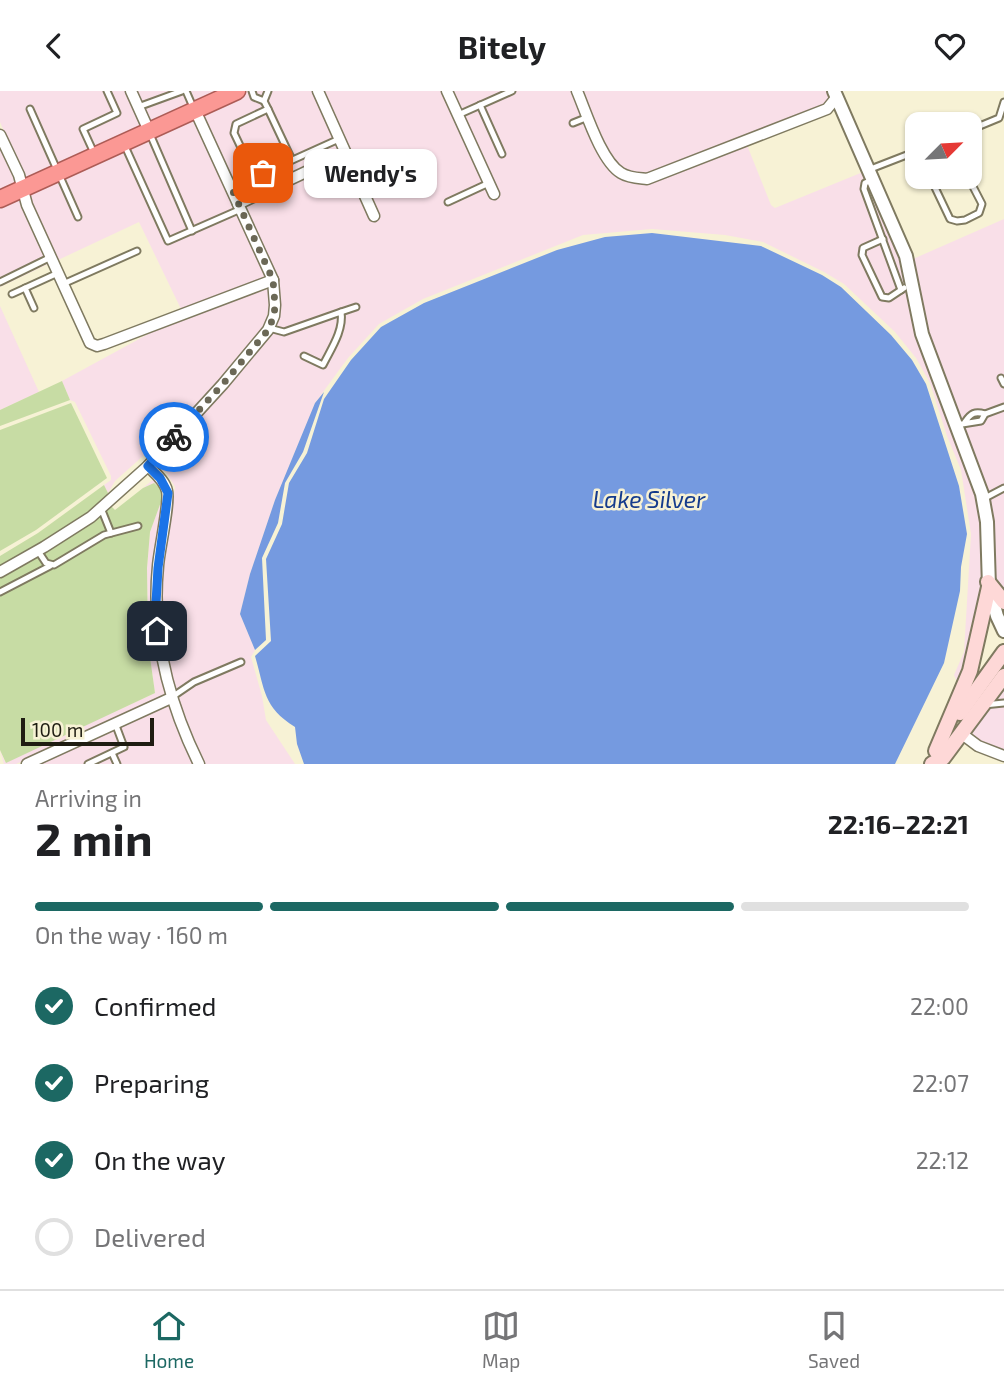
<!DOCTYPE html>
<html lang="en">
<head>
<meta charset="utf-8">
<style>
	:root { --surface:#fff; --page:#f6f6f6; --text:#202124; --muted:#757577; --line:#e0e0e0; --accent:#1c6863 }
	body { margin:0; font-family:"Exo 2",sans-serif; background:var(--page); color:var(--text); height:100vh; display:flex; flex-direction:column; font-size:26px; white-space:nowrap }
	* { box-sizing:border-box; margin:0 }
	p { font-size:23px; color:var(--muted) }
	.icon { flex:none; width:38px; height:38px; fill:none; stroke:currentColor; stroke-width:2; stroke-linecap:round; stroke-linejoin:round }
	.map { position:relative; height:673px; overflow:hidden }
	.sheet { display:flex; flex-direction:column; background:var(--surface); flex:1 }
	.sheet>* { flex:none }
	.needle { width:46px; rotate:66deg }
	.tools { position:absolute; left:905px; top:21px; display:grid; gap:14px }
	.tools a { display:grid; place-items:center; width:77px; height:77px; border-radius:14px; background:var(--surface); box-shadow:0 2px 5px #0004; font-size:35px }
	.scale { position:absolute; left:21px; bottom:18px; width:133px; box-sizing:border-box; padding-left:7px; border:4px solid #1f1d12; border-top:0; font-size:19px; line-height:24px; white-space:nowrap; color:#1f1d12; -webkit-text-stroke:5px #f7f2d5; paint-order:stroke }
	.pin { position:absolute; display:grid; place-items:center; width:60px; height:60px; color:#fff; margin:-30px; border-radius:14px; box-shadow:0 4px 10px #0006 }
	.courier { position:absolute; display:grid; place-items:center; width:70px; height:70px; margin:-35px; border:5px solid #1a73e8; border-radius:50%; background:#fff; color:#222; box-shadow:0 2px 9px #0007 }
	.bubble { position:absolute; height:49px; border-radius:14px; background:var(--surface); box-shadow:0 2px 5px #0004; font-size:23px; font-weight:700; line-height:49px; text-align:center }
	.overview em { font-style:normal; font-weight:700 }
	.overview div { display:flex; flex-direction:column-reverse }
	.overview { display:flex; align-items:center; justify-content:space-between; height:119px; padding:0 35px }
	h1 { font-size:46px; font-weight:700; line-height:52px }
	.bar { display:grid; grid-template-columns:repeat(4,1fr); gap:10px 7px; align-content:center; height:84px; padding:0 35px }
	.bar i { height:9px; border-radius:5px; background:var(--line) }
	.bar .on { background:var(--accent) }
	.bar p { grid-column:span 4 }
	ol { padding:0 35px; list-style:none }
	li { display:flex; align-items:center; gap:21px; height:77px }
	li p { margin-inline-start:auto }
	li .icon { padding:7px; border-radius:50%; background:var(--accent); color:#fff; stroke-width:4 }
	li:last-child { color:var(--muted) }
	li i { width:38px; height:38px; border:4px solid var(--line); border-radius:50% }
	header { display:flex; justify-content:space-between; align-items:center; height:91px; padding:0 35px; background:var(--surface); font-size:32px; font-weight:700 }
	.tab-bar { display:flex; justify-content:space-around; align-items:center; height:98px; border-top:2px solid var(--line); background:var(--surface); font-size:19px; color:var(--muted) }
	.tab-bar a { display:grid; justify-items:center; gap:4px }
	.tab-bar .on { color:var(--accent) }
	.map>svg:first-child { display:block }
	.commercial { fill:#f9dfe8 }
	.green { fill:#c7dca4 }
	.water { fill:#759ae0 }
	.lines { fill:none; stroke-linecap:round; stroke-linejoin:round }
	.service-casing { stroke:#7f7a60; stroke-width:9 }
	.minor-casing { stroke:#7f7a60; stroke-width:13 }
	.tertiary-casing { stroke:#7f7a60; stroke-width:16 }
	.secondary-casing { stroke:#7f7a60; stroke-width:18 }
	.trunk-casing { stroke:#ad5c56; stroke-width:19 }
	.service { stroke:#fff; stroke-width:5 }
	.minor { stroke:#fff; stroke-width:10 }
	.tertiary { stroke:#fff; stroke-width:12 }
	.secondary { stroke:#fed8d7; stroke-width:14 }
	.trunk { stroke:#fb9894; stroke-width:16 }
	.done { stroke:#6b6856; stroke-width:7; stroke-dasharray:0 12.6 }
	.route { stroke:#1a73e8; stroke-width:9 }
	.labels { text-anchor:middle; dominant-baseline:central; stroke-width:5; stroke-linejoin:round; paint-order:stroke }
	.water-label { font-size:23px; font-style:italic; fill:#143b8c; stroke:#f7f2d5 }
</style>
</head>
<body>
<header><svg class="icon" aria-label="back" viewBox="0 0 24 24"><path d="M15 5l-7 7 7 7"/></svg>Bitely<svg class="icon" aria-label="heart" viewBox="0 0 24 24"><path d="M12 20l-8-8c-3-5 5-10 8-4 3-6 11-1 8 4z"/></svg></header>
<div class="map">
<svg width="1004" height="673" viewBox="0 0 1004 673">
	<rect width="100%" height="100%" fill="#f7f2d5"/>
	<g class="commercial">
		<polygon points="0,0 125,0 143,38 26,91 0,31"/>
		<polygon points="137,0 226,0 152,34"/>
		<polygon points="248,0 312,0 339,60 241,106 202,21"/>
		<polygon points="323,0 442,0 491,109 500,104 453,0 572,0 599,64 614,84 632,92 646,92 747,54 771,114 775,117 863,81 906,179 915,236 977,405 982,432 983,492 959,595 954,584 964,561 971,443 961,379 947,345 930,292 916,267 895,241 844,193 824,181 763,151 725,144 652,138 583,144 423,208 379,233 348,267 315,312 275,409 250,483 240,523 255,559 251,566 262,605 266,629 295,673 205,673 176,605 162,539 161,512 163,477 175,396 166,381 148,373 187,338 224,299 272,242 279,227 281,213 279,191 245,115 343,69 371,131 380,127"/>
		<polygon points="583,0 829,0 830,5 824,14 647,83 636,82 622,77 608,60"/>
		<polygon points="192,26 266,187 181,218 139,131 58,169 32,112 29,100"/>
		<polygon points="0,56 17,95 0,103"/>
		<polygon points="19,104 48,173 0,196 0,113"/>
		<polygon points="1004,128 1004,504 994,489 992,431 927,241 913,168"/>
		<polygon points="269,196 270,214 264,237 220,290 180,332 115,390 108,402 104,394 111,389 111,385 75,311 70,309 62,290 163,235"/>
		<polygon points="0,215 39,301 0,319"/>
		<polygon points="155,387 164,401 153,477 151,522 156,564 165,605 16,673 4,673 0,659 5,671 155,602 148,552 147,477 150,441 162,407 161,398 155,392 143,397"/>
		<polygon points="1004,591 1004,660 981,651 974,646 971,638"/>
		<polygon points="168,613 193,673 38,673"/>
	</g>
	<g class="green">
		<polygon points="62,290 70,309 0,335 0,319"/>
		<polygon points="71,312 107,387 36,439 0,460 0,339"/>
		<path d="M 154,392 L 161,398 L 162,408 L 150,441 L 147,477 L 148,552 L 155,602 L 6,672 L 0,659 L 0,486 C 40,466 77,441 111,415 L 115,419 L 143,397 Z"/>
		<path d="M 104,394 L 108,402 C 93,428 28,460 0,475 L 0,465 L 38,442 Z"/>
	</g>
	<g class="water">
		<path d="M 652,142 L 761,155 L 822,184 L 841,196 L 891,244 L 912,269 L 926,293 L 959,395 L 967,443 L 961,476 L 960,500 L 944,572 L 895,673 L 304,673 L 297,653 L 295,636 C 263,616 265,599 255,565 L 271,550 L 266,468 L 282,433 L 289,392 L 307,362 L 324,308 L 351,269 L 381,236 L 424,212 L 557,159 L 605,146 Z"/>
		<polygon points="324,301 303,361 285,392 278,432 262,467 266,549 255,559 240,523 250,483 275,409 315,312"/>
	</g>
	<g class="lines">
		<defs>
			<g id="service">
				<polyline points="186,0 193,16"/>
				<polyline points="252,0 254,6 264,10 268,0"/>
				<polyline points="264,10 268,18 236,33 234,42 255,86 339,48"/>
				<polyline points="480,14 502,63"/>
				<polyline points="138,16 182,0"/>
				<polyline points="30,18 78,126"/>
				<polyline points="268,18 292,69"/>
				<polyline points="458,24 512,0"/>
				<polyline points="573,32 588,26"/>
				<polyline points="970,39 999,27 1004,11"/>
				<polyline points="150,43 192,140"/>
				<polyline points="124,53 168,150 241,118"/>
				<polyline points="94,62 83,38 117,22 107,0"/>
				<polyline points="868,79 917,60"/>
				<polyline points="930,86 950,128 957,130 965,129 979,122 982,113 968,86"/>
				<polyline points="872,89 865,92 864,98 901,199"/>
				<polyline points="231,96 255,86"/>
				<polyline points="448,111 489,92"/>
				<polyline points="883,148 863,157 862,164 882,206 889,207 904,197"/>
				<polyline points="0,191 51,166"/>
				<polyline points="63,193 137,160"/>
				<polyline points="25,197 34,217"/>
				<polyline points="12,203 58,182"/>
				<polyline points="341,221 356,216"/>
				<path d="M 269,237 L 284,241 L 341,221 C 344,239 331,258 323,274 L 304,265"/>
				<polyline points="1001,287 1004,293"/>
				<polyline points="985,323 1004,316"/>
				<path d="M 956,334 L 981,330 L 985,323 C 975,320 971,322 965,331"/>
				<polyline points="985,407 1004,397"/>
				<polyline points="101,417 111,442"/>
				<polyline points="38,460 46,472 54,474 104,444 138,435"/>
				<polyline points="0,501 50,475"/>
				<polyline points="172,606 194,591 241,571"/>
				<polyline points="984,614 1004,612"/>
				<polyline points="112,662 117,673"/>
				<polyline points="88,673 124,656 115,632"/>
			</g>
			<g id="minor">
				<polyline points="131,0 149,40"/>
				<polyline points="318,0 374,125"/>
				<polyline points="447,0 494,103"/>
				<path d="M 577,0 C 586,21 601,70 621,82 C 629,87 638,87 647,88 L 827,18 L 836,7"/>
				<polyline points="0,44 19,84 27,114 90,252 97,255 104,253 273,189"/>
				<polyline points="238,113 346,62"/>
				<path d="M 148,375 C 155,382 165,390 167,400 C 170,411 159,460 158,475 C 151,545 168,610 199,673"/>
				<polyline points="0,481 44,456 91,426 148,375 223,293 268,239 274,225 275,214 273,189 195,19"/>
				<polyline points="962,643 978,655 1004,665"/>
				<polyline points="27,673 171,607"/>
			</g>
			<polyline id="tertiary" points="834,0 906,165 922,243 982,403 987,431 989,496 997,525 1004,540"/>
			<g id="secondary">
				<polyline points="988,491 1004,511"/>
				<polyline points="960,622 1004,561"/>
				<polyline points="936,660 970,580 989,496"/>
				<polyline points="932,673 943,667 1004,585"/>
			</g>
			<polyline id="trunk" points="0,108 237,0"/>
		</defs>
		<use href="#service" class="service-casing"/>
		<use href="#minor" class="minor-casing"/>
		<use href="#tertiary" class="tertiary-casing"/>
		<use href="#secondary" class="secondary-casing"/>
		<use href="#trunk" class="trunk-casing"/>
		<use href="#service" class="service"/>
		<use href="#minor" class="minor"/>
		<use href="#tertiary" class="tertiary"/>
		<use href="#secondary" class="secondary"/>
		<use href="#trunk" class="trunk"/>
	</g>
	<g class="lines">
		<polyline class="done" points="174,346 223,293 268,239 274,225 275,214 273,189 231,96 263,82"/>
		<polyline class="route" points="157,540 156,512 158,477 168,402 160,387 148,375 174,346"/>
	</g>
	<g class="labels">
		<g class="water-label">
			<text x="649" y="408">Lake Silver</text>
		</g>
	</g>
</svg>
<div class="tools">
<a><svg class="needle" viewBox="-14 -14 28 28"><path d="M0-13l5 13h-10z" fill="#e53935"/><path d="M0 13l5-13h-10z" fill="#757577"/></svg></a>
</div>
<div class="scale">100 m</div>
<div class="pin" style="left:263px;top:82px;background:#ea580c"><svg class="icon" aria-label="bag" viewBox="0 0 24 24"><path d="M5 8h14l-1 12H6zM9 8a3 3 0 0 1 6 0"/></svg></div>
<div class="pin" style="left:157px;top:540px;background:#1f2937"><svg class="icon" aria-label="home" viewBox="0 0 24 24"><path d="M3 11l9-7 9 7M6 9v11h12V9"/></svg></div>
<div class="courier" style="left:174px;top:346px"><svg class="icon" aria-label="bike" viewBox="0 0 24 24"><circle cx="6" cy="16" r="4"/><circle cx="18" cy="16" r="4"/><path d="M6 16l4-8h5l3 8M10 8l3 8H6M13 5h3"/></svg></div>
<div class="bubble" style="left:304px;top:58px;width:133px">Wendy's</div>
</div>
<section class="sheet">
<div class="overview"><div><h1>2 min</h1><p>Arriving in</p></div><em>22:16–22:21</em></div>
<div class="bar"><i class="on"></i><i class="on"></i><i class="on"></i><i></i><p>On the way · 160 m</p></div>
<ol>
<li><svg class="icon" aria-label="check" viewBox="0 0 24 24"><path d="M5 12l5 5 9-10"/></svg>Confirmed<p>22:00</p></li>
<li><svg class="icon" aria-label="check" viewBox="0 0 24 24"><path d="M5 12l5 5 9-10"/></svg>Preparing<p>22:07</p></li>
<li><svg class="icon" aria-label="check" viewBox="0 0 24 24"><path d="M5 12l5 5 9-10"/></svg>On the way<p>22:12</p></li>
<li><i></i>Delivered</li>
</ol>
</section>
<nav class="tab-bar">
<a class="on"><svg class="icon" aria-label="home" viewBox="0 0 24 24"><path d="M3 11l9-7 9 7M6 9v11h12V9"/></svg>Home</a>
<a><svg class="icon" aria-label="map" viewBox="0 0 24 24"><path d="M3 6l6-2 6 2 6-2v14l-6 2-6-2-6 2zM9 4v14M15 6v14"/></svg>Map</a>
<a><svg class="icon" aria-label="saved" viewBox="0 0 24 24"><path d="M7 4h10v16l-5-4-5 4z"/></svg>Saved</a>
</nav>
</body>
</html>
